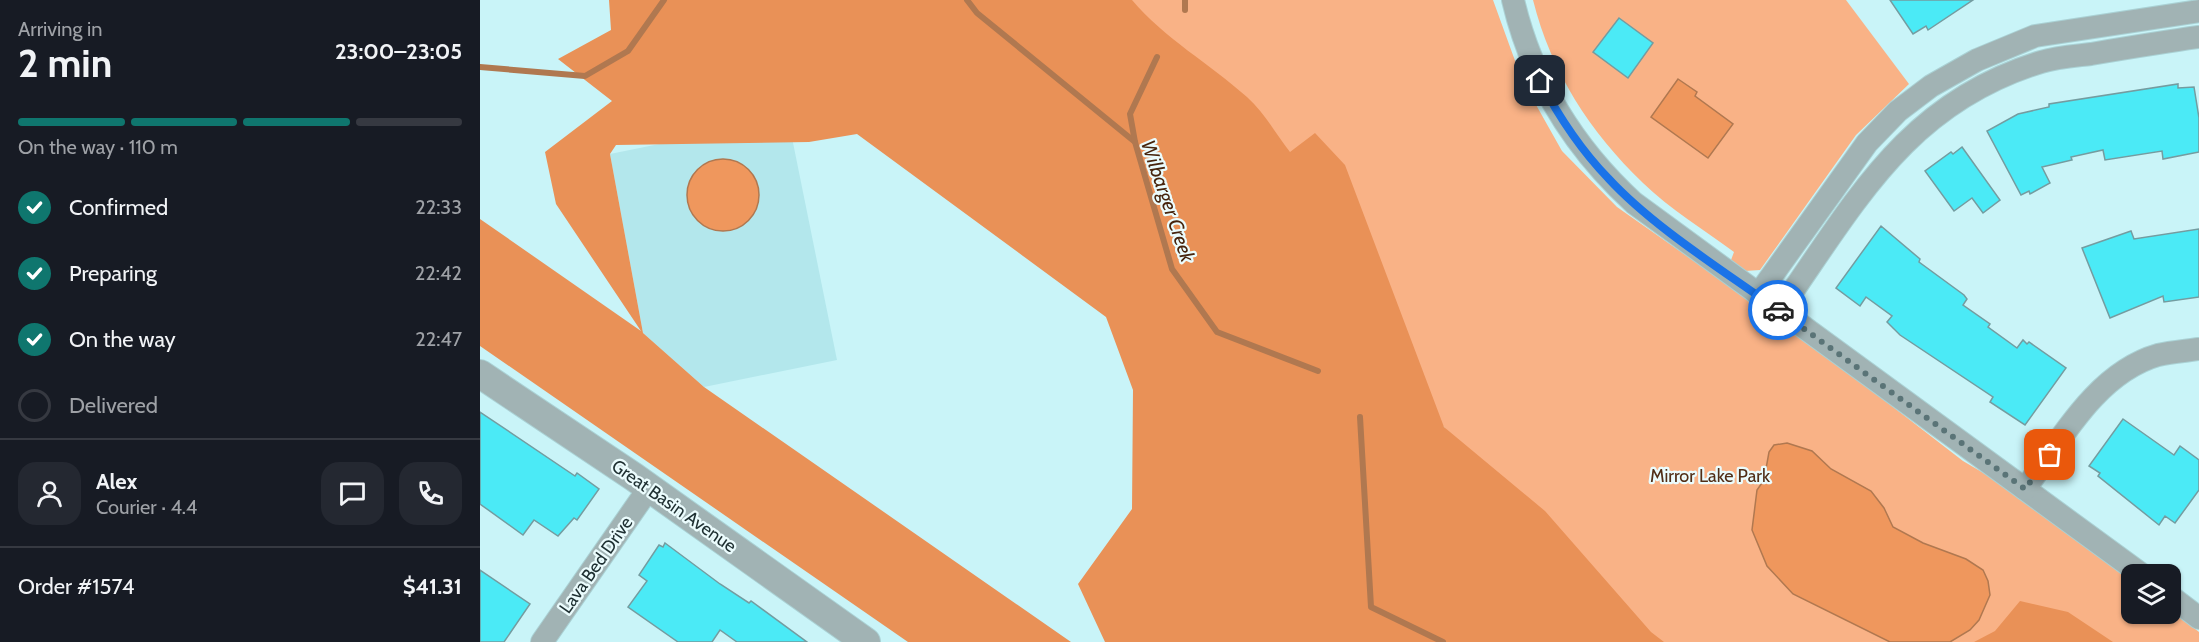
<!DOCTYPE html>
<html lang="en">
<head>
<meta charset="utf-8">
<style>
	:root { --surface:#171b24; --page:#242831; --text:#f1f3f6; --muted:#9ea1a6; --line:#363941; --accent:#0f766e }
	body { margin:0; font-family:Cabin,sans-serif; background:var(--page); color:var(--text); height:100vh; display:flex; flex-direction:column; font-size:22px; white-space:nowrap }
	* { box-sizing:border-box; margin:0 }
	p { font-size:20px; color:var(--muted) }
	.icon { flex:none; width:33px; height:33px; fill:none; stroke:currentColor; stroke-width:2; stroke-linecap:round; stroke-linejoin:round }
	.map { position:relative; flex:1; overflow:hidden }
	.drawer { display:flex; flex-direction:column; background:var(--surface); width:480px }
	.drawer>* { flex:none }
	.tools { position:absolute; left:1641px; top:564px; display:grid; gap:12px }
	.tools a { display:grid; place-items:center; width:60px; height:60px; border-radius:12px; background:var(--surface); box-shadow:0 2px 4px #0004; font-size:30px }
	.pin { position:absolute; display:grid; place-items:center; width:51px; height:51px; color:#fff; margin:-26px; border-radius:12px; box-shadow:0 3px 9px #0006 }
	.courier { position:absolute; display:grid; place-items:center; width:60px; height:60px; margin:-30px; border:4px solid #1a73e8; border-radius:50%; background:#fff; color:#222; box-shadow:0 2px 8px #0007 }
	.headline em { font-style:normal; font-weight:700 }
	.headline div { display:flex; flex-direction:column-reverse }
	.headline { display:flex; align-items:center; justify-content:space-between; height:102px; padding:0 18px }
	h1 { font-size:39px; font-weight:700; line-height:45px }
	.bar { display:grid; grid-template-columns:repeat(4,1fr); gap:9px 6px; align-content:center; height:72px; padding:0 18px }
	.bar i { height:8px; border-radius:4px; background:var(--line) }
	.bar .selected { background:var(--accent) }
	.bar p { grid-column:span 4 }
	.line { display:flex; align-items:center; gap:15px; padding:0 18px; border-top:2px solid var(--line) }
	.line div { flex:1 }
	.round { display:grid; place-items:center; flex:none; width:63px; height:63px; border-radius:18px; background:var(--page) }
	ol { padding:0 18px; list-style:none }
	li { display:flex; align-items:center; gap:18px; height:66px }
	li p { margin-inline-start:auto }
	li .icon { padding:6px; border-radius:50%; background:var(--accent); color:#fff; stroke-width:4 }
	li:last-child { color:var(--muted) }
	li i { width:33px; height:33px; border:3px solid var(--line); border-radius:50% }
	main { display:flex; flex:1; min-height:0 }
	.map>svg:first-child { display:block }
	.built { fill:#b3e7ec }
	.green { fill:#f9b286 }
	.forest { fill:#e99157 }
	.water { fill:#ef975d; stroke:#b07850; stroke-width:1.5 }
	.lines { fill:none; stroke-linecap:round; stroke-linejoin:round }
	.stream { stroke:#b07850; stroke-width:6 }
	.building { fill:#4beaf6; stroke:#749ca0; stroke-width:1.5 }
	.minor-casing { stroke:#aad1d4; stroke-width:24 }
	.tertiary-casing { stroke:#aad1d4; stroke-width:30 }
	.minor { stroke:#a1b3b4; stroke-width:22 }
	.tertiary { stroke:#a1b3b4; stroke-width:28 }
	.done { stroke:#5a7477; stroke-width:6; stroke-dasharray:0 10.8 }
	.route { stroke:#1a73e8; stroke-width:8 }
	.labels { text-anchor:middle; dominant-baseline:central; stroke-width:4.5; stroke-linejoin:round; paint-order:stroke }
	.park-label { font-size:18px; fill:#512e16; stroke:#ebfcfd }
	.street-label { font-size:18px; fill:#1e2f31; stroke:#ebfcfd }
	.water-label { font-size:20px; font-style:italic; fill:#47240c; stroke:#ebfcfd }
</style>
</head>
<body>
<main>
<section class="drawer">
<div class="headline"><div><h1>2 min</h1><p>Arriving in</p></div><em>23:00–23:05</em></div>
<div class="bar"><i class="selected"></i><i class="selected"></i><i class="selected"></i><i></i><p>On the way · 110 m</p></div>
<ol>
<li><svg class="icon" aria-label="check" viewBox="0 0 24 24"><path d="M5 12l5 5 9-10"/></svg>Confirmed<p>22:33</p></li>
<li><svg class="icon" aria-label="check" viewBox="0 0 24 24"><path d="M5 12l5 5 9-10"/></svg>Preparing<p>22:42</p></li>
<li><svg class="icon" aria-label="check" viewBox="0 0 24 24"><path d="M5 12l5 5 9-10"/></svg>On the way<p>22:47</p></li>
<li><i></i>Delivered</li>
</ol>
<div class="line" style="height:108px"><a class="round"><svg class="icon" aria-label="person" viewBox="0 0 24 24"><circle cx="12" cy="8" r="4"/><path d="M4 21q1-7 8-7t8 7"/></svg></a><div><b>Alex</b><p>Courier · 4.4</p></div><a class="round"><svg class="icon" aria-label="chat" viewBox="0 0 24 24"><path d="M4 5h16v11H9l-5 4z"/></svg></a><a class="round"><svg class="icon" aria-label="phone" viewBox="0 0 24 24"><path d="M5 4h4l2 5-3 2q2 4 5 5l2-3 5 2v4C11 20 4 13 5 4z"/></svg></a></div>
<div class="line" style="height:78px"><div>Order #1574</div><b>$41.31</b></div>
</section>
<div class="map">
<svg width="1719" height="642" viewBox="0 0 1719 642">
	<rect width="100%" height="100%" fill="#c9f4f8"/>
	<polygon class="built" points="308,118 357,360 224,387 163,333 130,154"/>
	<g class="green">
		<polygon points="642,0 1013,0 1042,80 1082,151 1137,207 1325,339 1483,461 1529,488 1651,581 1652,614 1690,614 1691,610 1719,632 1719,642 1153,642 964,427"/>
		<path d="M 1053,0 L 1366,0 L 1429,84 L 1376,135 L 1280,270 L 1265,271 L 1251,260 L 1254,252 C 1224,230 1190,209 1163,183 C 1110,132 1071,72 1053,0 Z"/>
	</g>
	<g class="forest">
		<path d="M 129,0 L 652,0 C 684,38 730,64 767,97 C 784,112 796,134 810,152 L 835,133 L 865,165 L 964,427 L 1065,511 L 1171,632 L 1184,642 L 625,642 L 598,584 L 652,509 L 653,390 L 626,317 L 377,134 L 329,142 L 136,145 L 130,154 L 163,333 L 224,387 L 591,642 L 428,642 L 0,346 L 0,219 L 161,331 L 76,204 L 65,152 L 132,101 L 78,59 L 131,30 Z"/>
		<polygon points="1540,601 1588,612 1633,642 1494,642 1515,631"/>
	</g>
	<g class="water">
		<polygon points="1198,79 1217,92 1215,96 1253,124 1228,158 1171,117"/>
		<circle cx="243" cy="195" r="36"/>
		<polygon points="1307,443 1332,451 1351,469 1391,491 1404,508 1413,527 1443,543 1486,559 1503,570 1508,581 1510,595 1499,620 1490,630 1470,642 1410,642 1313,594 1287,566 1272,530 1277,490 1284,480 1289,452 1294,445"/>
	</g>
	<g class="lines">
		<g class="stream">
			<polyline points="487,0 497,13 655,142"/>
			<polyline points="705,10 705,0"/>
			<polyline points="677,57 650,114 655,142 692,269 737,332 838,371"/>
			<polyline points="0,67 105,76 148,51 184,0"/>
			<polyline points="880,417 891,607 963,642"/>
		</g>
	</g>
	<g class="building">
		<polygon points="1410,0 1493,0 1448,30 1446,26 1433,34"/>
		<polygon points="1139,18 1173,43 1148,78 1113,52"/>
		<polygon points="1698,84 1698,88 1714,87 1719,118 1719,152 1683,159 1682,151 1625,160 1623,150 1591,157 1592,160 1562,167 1570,183 1550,194 1549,191 1541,195 1507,131 1538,114 1569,107 1569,104"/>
		<polygon points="1482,147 1520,200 1503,213 1492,198 1474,211 1445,171 1471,152 1473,154"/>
		<polygon points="1401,226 1440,259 1439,262 1484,295 1487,299 1483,305 1510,324 1508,327 1537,348 1543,340 1547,344 1549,342 1586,368 1545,425 1510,402 1513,397 1420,335 1407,322 1412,316 1386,297 1380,306 1356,288"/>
		<polygon points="1719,229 1719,297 1684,302 1683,296 1630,318 1602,248 1651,231 1654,239"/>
		<polygon points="0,412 95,476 97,473 119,489 97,520 94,518 78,536 54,520 43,535 0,504"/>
		<polygon points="1643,419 1694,455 1700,446 1719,460 1719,490 1695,523 1685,516 1679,525 1618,476 1620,473 1609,466"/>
		<polygon points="185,543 240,584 269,603 271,601 327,642 257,642 240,630 232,642 198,642 148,607 167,581 159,575 179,545 183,547"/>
		<polygon points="0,570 50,604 24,642 0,642"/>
	</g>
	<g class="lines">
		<defs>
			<g id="minor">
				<path d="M 1033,0 C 1052,81 1093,147 1154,203 L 1661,574"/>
				<polyline points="1278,295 1387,143 1418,111 1451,86 1497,60 1555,36 1719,11"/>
				<path d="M 1299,311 C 1375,203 1426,103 1561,62 C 1577,57 1594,56 1611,54 C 1647,48 1683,42 1719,37"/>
				<path d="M 1545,489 C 1581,440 1616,373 1678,355 C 1691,352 1705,351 1719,349"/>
				<polyline points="1690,596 1719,618"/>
				<polyline points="62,642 169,488"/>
			</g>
			<polyline id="tertiary" points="0,374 154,477 386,642"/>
		</defs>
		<use href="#minor" class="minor-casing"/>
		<use href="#tertiary" class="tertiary-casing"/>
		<use href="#minor" class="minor"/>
		<use href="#tertiary" class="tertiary"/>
	</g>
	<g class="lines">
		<polyline class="done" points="1298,310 1545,489 1570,455"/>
		<path class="route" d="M 1060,81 C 1079,117 1100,149 1128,178 C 1173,227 1244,271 1298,310"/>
	</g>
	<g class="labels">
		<g class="park-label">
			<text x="1230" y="476">Mirror Lake Park</text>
		</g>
		<g class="street-label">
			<text transform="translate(194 506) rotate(35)">Great Basin Avenue</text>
			<text transform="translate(116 565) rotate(-55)">Lava Bed Drive</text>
		</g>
		<g class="water-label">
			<text transform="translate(688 201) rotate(71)">Wilbarger Creek</text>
		</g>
	</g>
</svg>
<div class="tools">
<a><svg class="icon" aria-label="layers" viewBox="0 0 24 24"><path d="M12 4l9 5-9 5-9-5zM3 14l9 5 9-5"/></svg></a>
</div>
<div class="pin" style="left:1570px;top:455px;background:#ea580c"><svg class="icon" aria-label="bag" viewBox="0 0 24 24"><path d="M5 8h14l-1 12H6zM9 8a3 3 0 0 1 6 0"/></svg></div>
<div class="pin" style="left:1060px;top:81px;background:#1f2937"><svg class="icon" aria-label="home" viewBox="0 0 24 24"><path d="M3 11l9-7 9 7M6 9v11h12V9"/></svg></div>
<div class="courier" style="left:1298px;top:310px"><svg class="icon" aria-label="car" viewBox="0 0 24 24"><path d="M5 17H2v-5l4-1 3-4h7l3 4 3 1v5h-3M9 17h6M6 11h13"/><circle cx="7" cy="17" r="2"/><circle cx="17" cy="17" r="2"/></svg></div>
</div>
</main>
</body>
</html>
